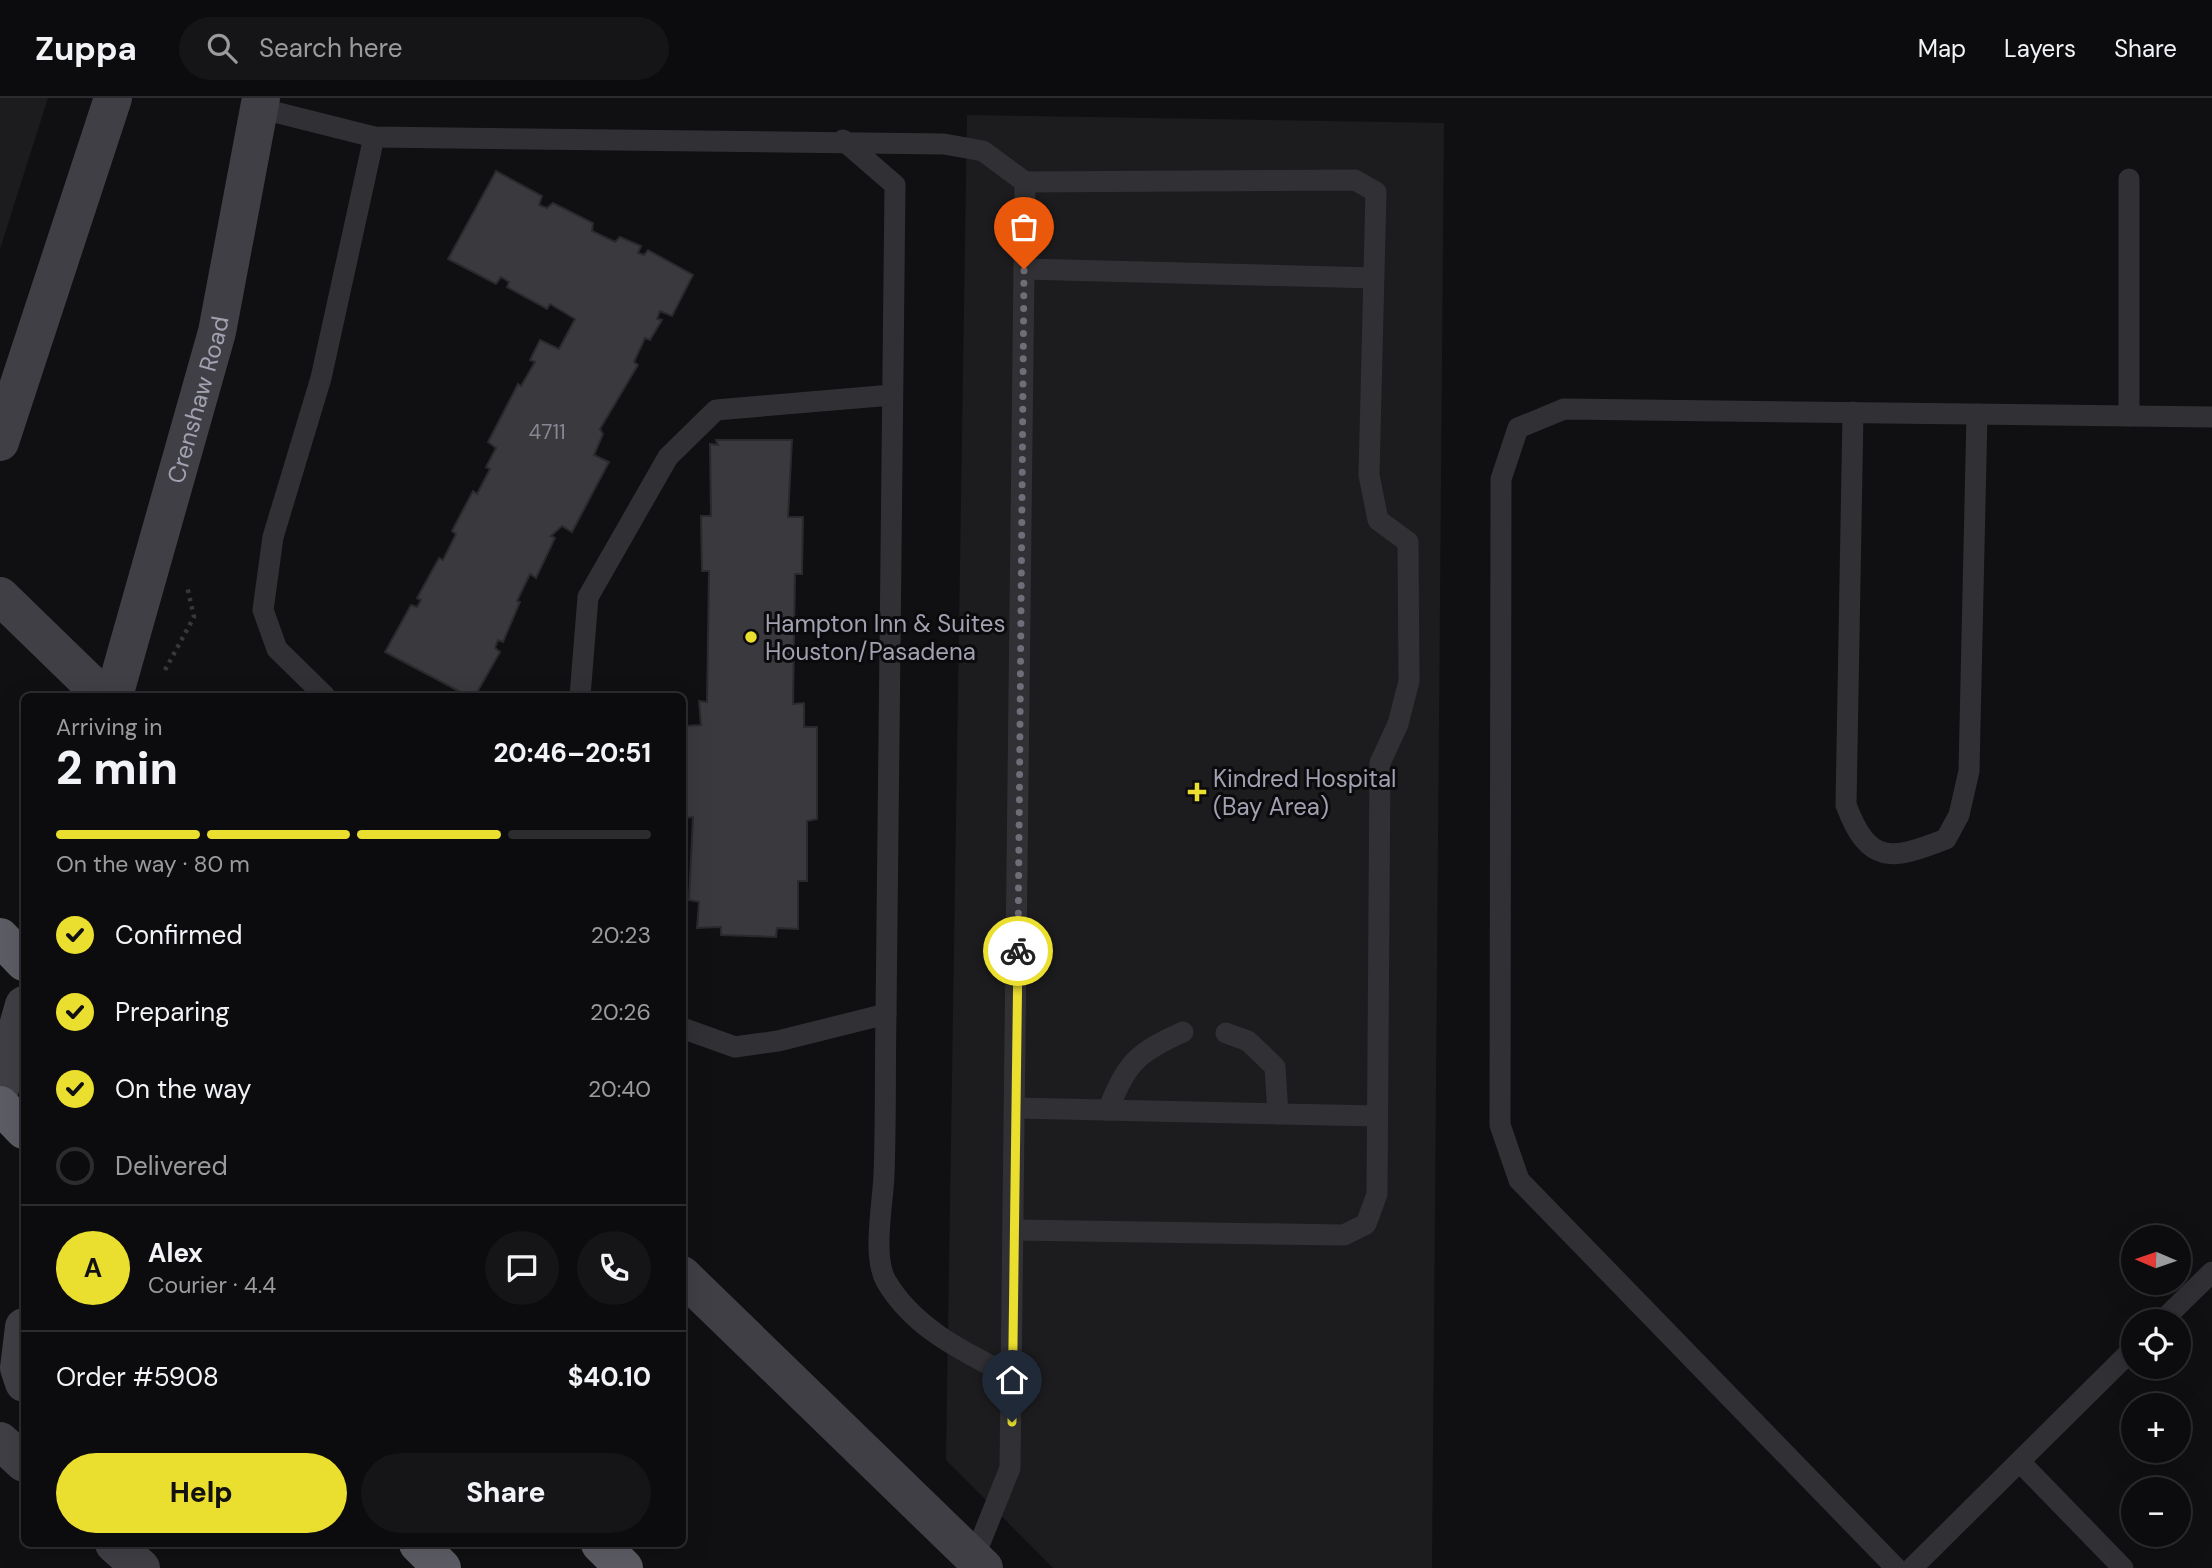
<!DOCTYPE html>
<html lang="en">
<head>
<meta charset="utf-8">
<style>
	:root { --surface:#0c0b0d; --page:#151416; --text:#f1f3f6; --muted:#9a9b9d; --line:#2c2b2e; --accent:#eade2e }
	body { margin:0; font-family:"DM Sans",sans-serif; background:var(--page); color:var(--text); height:100vh; display:flex; flex-direction:column; font-size:26px; white-space:nowrap }
	* { box-sizing:border-box; margin:0 }
	p { font-size:23px; color:var(--muted) }
	.icon { flex:none; width:38px; height:38px; fill:none; stroke:currentColor; stroke-width:2; stroke-linecap:round; stroke-linejoin:round }
	.map { position:relative; flex:1; overflow:hidden }
	.side { position:absolute; left:21px; top:595px; width:665px; height:854px; display:flex; flex-direction:column; background:var(--surface); border-radius:10px; box-shadow:0 7px 28px #0002,0 0 0 2px var(--line) }
	.side>* { flex:none }
	.needle { width:46px; rotate:272deg }
	.tools { position:absolute; left:2121px; top:1127px; display:grid; gap:14px }
	.tools a { display:grid; place-items:center; width:70px; height:70px; border-radius:50%; background:var(--surface); box-shadow:0 7px 28px #0002,0 0 0 2px var(--line); font-size:35px }
	.pin { position:absolute; display:grid; place-items:center; width:60px; height:60px; color:#fff; margin:-72px -30px; border-radius:50% 50% 50% 0; rotate:-45deg; box-shadow:0 0 7px #0007 }
	.pin .icon { rotate:45deg }
	.courier { position:absolute; display:grid; place-items:center; width:70px; height:70px; margin:-35px; border:5px solid #eade2e; border-radius:50%; background:#fff; color:#222; box-shadow:0 2px 9px #0007 }
	.summary em { font-style:normal; font-weight:800 }
	.summary div { display:flex; flex-direction:column-reverse }
	.summary { display:flex; align-items:center; justify-content:space-between; height:119px; padding:0 35px }
	h1 { font-size:46px; font-weight:800; line-height:52px }
	.bar { display:grid; grid-template-columns:repeat(4,1fr); gap:10px 7px; align-content:center; height:84px; padding:0 35px }
	.bar i { height:9px; border-radius:5px; background:var(--line) }
	.bar .on { background:var(--accent) }
	.bar p { grid-column:span 4 }
	.line { display:flex; align-items:center; gap:18px; padding:0 35px; border-top:2px solid var(--line) }
	.line div { flex:1 }
	.round { display:grid; place-items:center; flex:none; width:74px; height:74px; border-radius:37px; background:var(--page) }
	ol { padding:0 35px; list-style:none }
	li { display:flex; align-items:center; gap:21px; height:77px }
	li p { margin-inline-start:auto }
	li .icon { padding:7px; border-radius:50%; background:var(--accent); color:#111; stroke-width:4 }
	li:last-child { color:var(--muted) }
	li i { width:38px; height:38px; border:4px solid var(--line); border-radius:50% }
	.primary-button { display:flex; gap:14px; margin-top:auto; padding:14px 35px }
	.primary-button a { flex:1; height:80px; border-radius:42px; background:var(--accent); color:#111; font-size:28px; font-weight:800; line-height:80px; text-align:center }
	.primary-button a+a { background:var(--page); color:var(--text) }
	header { display:flex; align-items:center; gap:42px; box-sizing:border-box; height:98px; padding:0 35px; background:var(--surface); border-bottom:2px solid var(--line) }
	header strong { font-size:33px }
	nav { display:flex; gap:38px; margin-inline-start:auto; font-size:24px }
	.search { width:490px; height:63px; background:var(--page); display:flex; align-items:center; gap:18px; box-sizing:border-box; padding:0 24px; border-radius:38px; color:var(--muted); font-size:26px }
	.map>svg:first-child { display:block }
	.built { fill:#1c1b1e }
	.building { fill:#3a393e; stroke:#2a292d; stroke-width:2 }
	.lines { fill:none; stroke-linecap:round; stroke-linejoin:round }
	.path { stroke:#37373c; stroke-width:4.5; stroke-dasharray:3.5 5; stroke-linecap:butt }
	.lane { stroke:#313135; stroke-width:21 }
	.secondary { stroke:#3f3f45; stroke-width:38 }
	.highway { stroke:#5d5d66; stroke-width:38 }
	.done { stroke:#6e6e79; stroke-width:7; stroke-dasharray:0 12.6 }
	.route { stroke:#eade2e; stroke-width:9 }
	.poi-dot { fill:#eade2e; stroke:#0b0a0c; stroke-width:2.5 }
	.labels { text-anchor:middle; dominant-baseline:central; stroke-width:6; stroke-linejoin:round; paint-order:stroke }
	.number-label { font-size:21px; fill:#878794 }
	.street-label { font-size:24px; fill:#a1a1b1; stroke:#0b0a0c }
	.poi-label { font-size:24px; fill:#a1a1b1; stroke:#0b0a0c; text-anchor:start }
</style>
</head>
<body>
<header>
<strong>Zuppa</strong>
<div class="search"><svg class="icon" aria-label="search" viewBox="0 0 24 24"><circle cx="10" cy="10" r="6"/><path d="M15 15l6 6"/></svg>Search here</div>
<nav><a>Map</a><a>Layers</a><a>Share</a></nav>
</header>
<div class="map">
<svg width="2212" height="1470" viewBox="0 0 2212 1470">
	<rect width="100%" height="100%" fill="#100f11"/>
	<g class="built">
		<polygon points="0,0 48,0 0,151"/>
		<polygon points="967,17 1444,25 1432,1470 1053,1470 946,1362"/>
	</g>
	<g class="building">
		<polygon points="496,73 542,98 539,107 547,110 553,105 593,125 592,133 615,144 620,139 641,148 638,155 644,157 648,152 693,177 672,218 660,213 657,221 662,222 650,242 645,240 634,264 638,267 600,331 603,336 594,357 609,364 572,434 562,428 551,438 555,440 536,480 530,476 517,503 520,504 503,544 498,542 495,550 500,554 475,598 468,598 385,554 411,507 417,509 421,502 417,500 439,460 443,462 456,436 452,433 473,393 477,396 490,371 486,369 496,350 488,344 518,286 521,288 535,264 530,262 540,242 559,251 575,221 550,206 547,211 507,189 509,184 501,179 496,186 448,161"/>
		<polygon points="716,342 792,342 788,419 803,419 802,476 795,476 793,606 804,605 804,629 817,629 817,721 807,723 807,783 798,783 798,831 777,830 776,839 721,837 721,829 697,830 699,804 689,802 693,719 684,720 685,628 701,627 699,603 707,604 709,473 702,473 701,418 711,418 710,346 718,347"/>
	</g>
	<g class="lines">
		<polyline class="path" points="165,572 194,519 187,488"/>
		<g class="lane">
			<polyline points="259,10 374,39 944,46 983,53 1025,84 1010,1370 974,1460"/>
			<polyline points="843,42 895,87 886,916"/>
			<polyline points="1024,171 1374,180"/>
			<path d="M 1853,314 L 1846,707 C 1869,768 1892,762 1946,741 L 1959,717 L 1969,673 L 1977,316"/>
			<polyline points="2129,318 2129,81"/>
			<polyline points="325,598 277,551 263,512 273,439 321,280 374,39"/>
			<polyline points="580,598 588,499 668,359 716,312 892,297"/>
			<path d="M 682,930 L 735,949 L 778,943 L 886,916 C 885,969 886,1023 884,1077 C 883,1105 872,1158 886,1183 C 914,1231 966,1255 1013,1279"/>
			<polyline points="1226,935 1248,943 1275,969 1278,1016"/>
			<polyline points="1016,1010 1377,1018"/>
			<path d="M 1108,1012 C 1127,965 1136,955 1183,934"/>
			<polyline points="1015,1132 1344,1137 1366,1126 1377,1096 1380,665 1398,626 1409,583 1408,444 1378,422 1369,377 1376,94 1355,82 1025,84"/>
			<polyline points="2162,1223 2212,1174"/>
			<polyline points="2020,1364 2123,1470"/>
			<polyline points="1896,1470 1519,1082 1500,1027 1501,381 1518,330 1564,311 2212,319"/>
			<polyline points="1912,1470 2133,1251"/>
		</g>
		<g class="secondary">
			<polyline points="0,344 113,0"/>
			<polyline points="0,498 103,598"/>
			<path id="s1" d="M 114,598 L 217,234 L 261,0"/>
			<polyline points="0,991 24,907"/>
			<polyline points="682,1177 984,1470"/>
			<polyline points="24,1229 19,1270 24,1285"/>
			<polyline points="0,1343 24,1365"/>
			<polyline points="114,1446 141,1470"/>
		</g>
		<g class="highway">
			<polyline points="0,839 24,864"/>
			<polyline points="0,1007 24,1032"/>
			<polyline points="418,1446 442,1470"/>
			<polyline points="600,1446 624,1470"/>
		</g>
	</g>
	<g class="lines">
		<polyline class="done" points="1018,853 1024,171"/>
		<polyline class="route" points="1012,1324 1018,853"/>
	</g>
	<g class="poi-dot">
		<circle cx="751" cy="539" r="7"/>
		<path d="M1193.5 683.5h7v7h7v7h-7v7h-7v-7h-7v-7h7z"/>
	</g>
	<g class="labels">
		<g class="number-label">
			<text x="547" y="334">4711</text>
		</g>
		<g class="street-label">
			<text stroke="none"><textPath href="#s1" startOffset="308">Crenshaw Road</textPath></text>
		</g>
		<g class="poi-label">
			<text x="765" y="525">Hampton Inn &amp; Suites<tspan x="765" dy="28">Houston/Pasadena</tspan></text>
			<text x="1213" y="680">Kindred Hospital<tspan x="1213" dy="28">(Bay Area)</tspan></text>
		</g>
	</g>
</svg>
<div class="tools">
<a><svg class="needle" viewBox="-14 -14 28 28"><path d="M0-13l5 13h-10z" fill="#e53935"/><path d="M0 13l5-13h-10z" fill="#9a9b9d"/></svg></a>
<a><svg class="icon" aria-label="locate" viewBox="0 0 24 24"><circle cx="12" cy="12" r="6"/><path d="M12 2v4M12 18v4M2 12h4M18 12h4"/></svg></a>
<a>+</a>
<a>−</a>
</div>
<div class="pin" style="left:1024px;top:171px;background:#ea580c"><svg class="icon" aria-label="bag" viewBox="0 0 24 24"><path d="M5 8h14l-1 12H6zM9 8a3 3 0 0 1 6 0"/></svg></div>
<div class="pin" style="left:1012px;top:1324px;background:#1f2937"><svg class="icon" aria-label="home" viewBox="0 0 24 24"><path d="M3 11l9-7 9 7M6 9v11h12V9"/></svg></div>
<div class="courier" style="left:1018px;top:853px"><svg class="icon" aria-label="bike" viewBox="0 0 24 24"><circle cx="6" cy="16" r="4"/><circle cx="18" cy="16" r="4"/><path d="M6 16l4-8h5l3 8M10 8l3 8H6M13 5h3"/></svg></div>
<section class="side">
<div class="summary"><div><h1>2 min</h1><p>Arriving in</p></div><em>20:46–20:51</em></div>
<div class="bar"><i class="on"></i><i class="on"></i><i class="on"></i><i></i><p>On the way · 80 m</p></div>
<ol>
<li><svg class="icon" aria-label="check" viewBox="0 0 24 24"><path d="M5 12l5 5 9-10"/></svg>Confirmed<p>20:23</p></li>
<li><svg class="icon" aria-label="check" viewBox="0 0 24 24"><path d="M5 12l5 5 9-10"/></svg>Preparing<p>20:26</p></li>
<li><svg class="icon" aria-label="check" viewBox="0 0 24 24"><path d="M5 12l5 5 9-10"/></svg>On the way<p>20:40</p></li>
<li><i></i>Delivered</li>
</ol>
<div class="line" style="height:126px"><b class="round" style="background:var(--accent);color:#111">A</b><div><b>Alex</b><p>Courier · 4.4</p></div><a class="round"><svg class="icon" aria-label="chat" viewBox="0 0 24 24"><path d="M4 5h16v11H9l-5 4z"/></svg></a><a class="round"><svg class="icon" aria-label="phone" viewBox="0 0 24 24"><path d="M5 4h4l2 5-3 2q2 4 5 5l2-3 5 2v4C11 20 4 13 5 4z"/></svg></a></div>
<div class="line" style="height:91px"><div>Order #5908</div><b>$40.10</b></div>
<div class="primary-button"><a>Help</a><a>Share</a></div>
</section>
</div>
</body>
</html>
